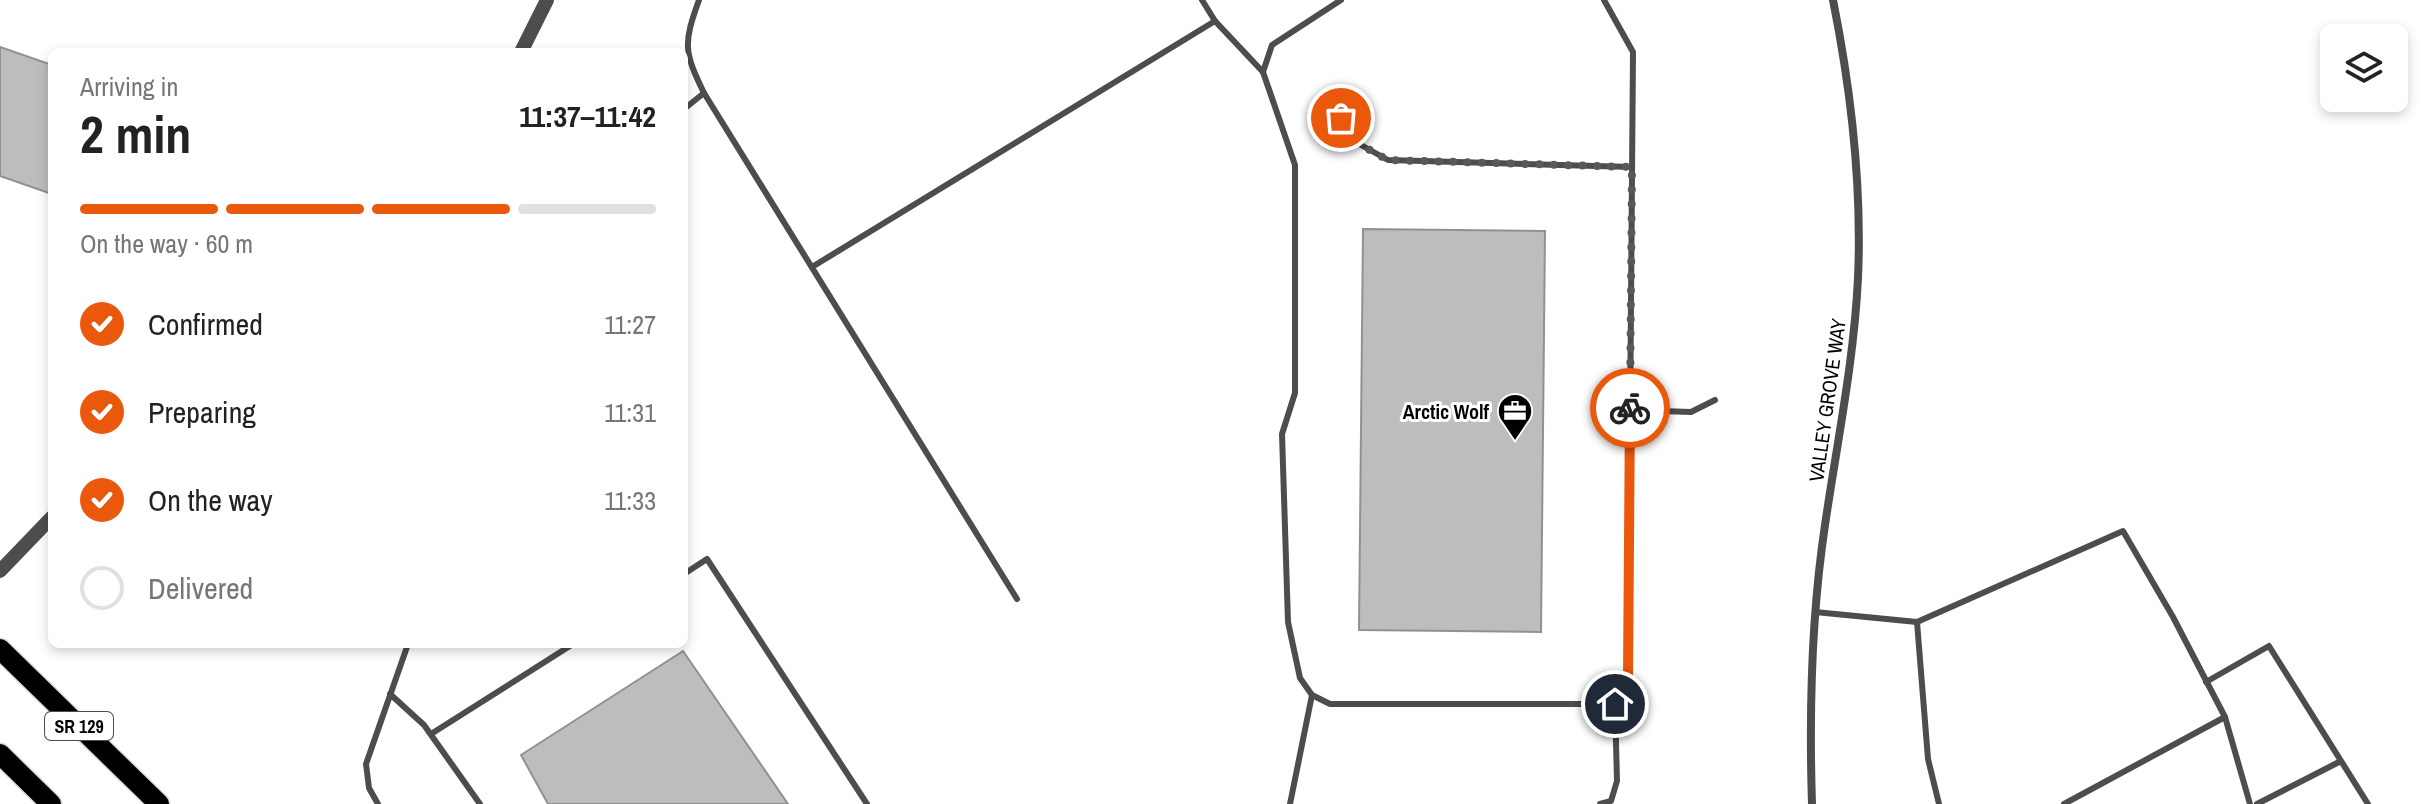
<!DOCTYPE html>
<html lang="en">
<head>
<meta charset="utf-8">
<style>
	:root { --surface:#fff; --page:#f2f2f2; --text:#222; --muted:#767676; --line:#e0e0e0; --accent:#ea580c }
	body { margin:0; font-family:"Archivo Narrow",sans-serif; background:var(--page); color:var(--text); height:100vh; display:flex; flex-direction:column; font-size:30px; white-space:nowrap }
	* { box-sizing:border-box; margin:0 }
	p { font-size:26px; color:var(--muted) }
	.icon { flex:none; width:44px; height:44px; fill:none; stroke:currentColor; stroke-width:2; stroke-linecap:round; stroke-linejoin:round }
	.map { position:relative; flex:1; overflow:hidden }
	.drawer { position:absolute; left:48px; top:48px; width:640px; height:600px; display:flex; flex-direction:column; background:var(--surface); border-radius:12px; box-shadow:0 4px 12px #0003 }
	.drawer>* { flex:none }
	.tools { position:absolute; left:2320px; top:24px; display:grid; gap:16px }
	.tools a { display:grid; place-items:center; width:88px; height:88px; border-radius:12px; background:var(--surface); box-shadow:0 4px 12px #0003; font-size:40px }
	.pin { position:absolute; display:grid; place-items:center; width:68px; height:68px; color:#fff; margin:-34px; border:4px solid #fff; border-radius:50%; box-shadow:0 2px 8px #0007 }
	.courier { position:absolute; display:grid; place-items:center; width:80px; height:80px; margin:-40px; border:6px solid #ea580c; border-radius:50%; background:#fff; color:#222; box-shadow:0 2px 10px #0007 }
	.overview em { font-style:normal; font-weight:800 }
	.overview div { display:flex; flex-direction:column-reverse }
	.overview { display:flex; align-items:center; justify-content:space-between; height:136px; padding:0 32px }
	h1 { font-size:52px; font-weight:800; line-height:60px }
	.bar { display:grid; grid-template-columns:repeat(4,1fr); gap:12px 8px; align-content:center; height:96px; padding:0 32px }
	.bar i { height:10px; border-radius:6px; background:var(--line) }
	.bar .on { background:var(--accent) }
	.bar p { grid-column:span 4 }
	ol { padding:0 32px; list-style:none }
	li { display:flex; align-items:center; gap:24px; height:88px }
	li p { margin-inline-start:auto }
	li .icon { padding:8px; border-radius:50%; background:var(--accent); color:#fff; stroke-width:4 }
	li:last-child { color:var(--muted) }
	li i { width:44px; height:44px; border:4px solid var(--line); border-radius:50% }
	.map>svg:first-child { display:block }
	.building { fill:#bdbdbd; stroke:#919191; stroke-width:2 }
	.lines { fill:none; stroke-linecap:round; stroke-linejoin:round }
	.primary-casing { stroke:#dbdbdb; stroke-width:23 }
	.service { stroke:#4d4d4d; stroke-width:6 }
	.minor { stroke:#4d4d4d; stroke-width:8 }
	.tertiary { stroke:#4d4d4d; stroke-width:14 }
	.primary { stroke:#000; stroke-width:20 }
	.done { stroke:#595959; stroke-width:8; stroke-dasharray:0 14.4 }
	.route { stroke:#ea580c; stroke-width:10 }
	.labels { text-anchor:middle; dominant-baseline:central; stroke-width:6; stroke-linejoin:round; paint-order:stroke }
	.shield { fill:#fff; stroke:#4c4c4c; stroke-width:2 }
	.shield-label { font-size:18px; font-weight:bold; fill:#000 }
	.street-label { font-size:20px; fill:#000; stroke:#fff }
	.poi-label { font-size:20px; font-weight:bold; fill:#000; stroke:#fff; text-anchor:end }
</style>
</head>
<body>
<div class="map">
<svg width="2432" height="804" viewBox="0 0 2432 804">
	<rect width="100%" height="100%" fill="#fff"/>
	<g class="building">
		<polygon points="0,47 52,65 52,194 0,176"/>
		<polygon points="1363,229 1545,231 1541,632 1359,630"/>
		<polygon points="683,651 788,804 548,804 521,755"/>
	</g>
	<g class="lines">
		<defs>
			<g id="primary">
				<polyline points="0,649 159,804"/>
				<polyline points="0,754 51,804"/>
			</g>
		</defs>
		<use href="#primary" class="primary-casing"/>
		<g class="service">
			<path d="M 699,0 C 683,44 684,52 704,93 L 1017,599"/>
			<polyline points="1202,0 1215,21 1263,72"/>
			<polyline points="1341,0 1272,45 1263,72 1295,165 1295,393 1282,434 1288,622 1300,678 1312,695 1330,704 1615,704 1628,678 1633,52 1604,0"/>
			<polyline points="684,109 704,93"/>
			<polyline points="1341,118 1361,145 1388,160 1632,167"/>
			<polyline points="812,267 1215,21"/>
			<polyline points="1630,410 1691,412 1715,400"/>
			<polyline points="684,574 707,559 867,804"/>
			<polyline points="1815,612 1917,622 2123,531 2173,617 2225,717 2250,804"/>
			<polyline points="1917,622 1928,759 1939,804"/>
			<polyline points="2206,682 2269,646 2368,804"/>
			<polyline points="390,694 424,725 480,804"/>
			<polyline points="431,734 573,644"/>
			<polyline points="378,804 369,788 366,764 408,644"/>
			<polyline points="1290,804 1312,695"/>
			<polyline points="1600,804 1611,801 1617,781 1615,704"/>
			<polyline points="2064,804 2225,717"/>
			<polyline points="2257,804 2339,762"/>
		</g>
		<path class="minor" d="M 1812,804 C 1809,710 1811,618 1825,525 C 1837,443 1854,361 1858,278 C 1862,186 1851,90 1833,0"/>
		<g class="tertiary">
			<polyline points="521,52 547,0"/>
			<polyline points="0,571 52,517"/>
		</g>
		<use href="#primary" class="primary"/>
	</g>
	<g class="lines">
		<polyline class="done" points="1341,118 1361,145 1388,160 1632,167 1630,408"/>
		<polyline class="route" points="1615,704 1628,678 1630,408"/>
	</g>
	<defs>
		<symbol id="office-pin" viewBox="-11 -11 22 30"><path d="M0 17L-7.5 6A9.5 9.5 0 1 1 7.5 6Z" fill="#000" stroke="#fff"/><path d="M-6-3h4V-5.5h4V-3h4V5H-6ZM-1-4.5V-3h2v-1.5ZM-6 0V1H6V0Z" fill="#fff"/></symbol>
	</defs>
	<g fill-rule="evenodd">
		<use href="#office-pin" x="1495" y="391" width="40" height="54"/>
	</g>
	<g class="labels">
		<rect class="shield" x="45" y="712" width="68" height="28" rx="6"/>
		<g class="shield-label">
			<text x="79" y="726">SR 129</text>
		</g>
		<g class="street-label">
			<text transform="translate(1827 400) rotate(-82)">VALLEY GROVE WAY</text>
		</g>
		<g class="poi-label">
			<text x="1489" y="411">Arctic Wolf</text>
		</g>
	</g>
</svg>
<div class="tools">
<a><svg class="icon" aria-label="layers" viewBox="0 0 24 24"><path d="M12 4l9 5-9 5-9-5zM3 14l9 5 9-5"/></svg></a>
</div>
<div class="pin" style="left:1341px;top:118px;background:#ea580c"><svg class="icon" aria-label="bag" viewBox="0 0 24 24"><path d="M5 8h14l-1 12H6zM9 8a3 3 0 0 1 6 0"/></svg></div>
<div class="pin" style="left:1615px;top:704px;background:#1f2937"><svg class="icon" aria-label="home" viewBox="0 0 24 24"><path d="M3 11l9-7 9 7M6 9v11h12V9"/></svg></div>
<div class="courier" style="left:1630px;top:408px"><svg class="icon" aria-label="bike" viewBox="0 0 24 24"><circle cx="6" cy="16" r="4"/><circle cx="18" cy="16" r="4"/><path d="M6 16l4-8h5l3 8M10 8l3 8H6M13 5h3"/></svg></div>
<section class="drawer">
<div class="overview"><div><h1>2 min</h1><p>Arriving in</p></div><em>11:37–11:42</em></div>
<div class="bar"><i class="on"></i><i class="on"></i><i class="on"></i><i></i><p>On the way · 60 m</p></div>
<ol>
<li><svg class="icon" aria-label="check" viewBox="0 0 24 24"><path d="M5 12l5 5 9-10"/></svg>Confirmed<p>11:27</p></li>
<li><svg class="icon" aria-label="check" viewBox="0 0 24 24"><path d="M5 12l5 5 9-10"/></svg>Preparing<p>11:31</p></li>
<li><svg class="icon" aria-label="check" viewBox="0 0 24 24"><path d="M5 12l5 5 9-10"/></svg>On the way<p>11:33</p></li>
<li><i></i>Delivered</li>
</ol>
</section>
</div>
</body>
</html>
